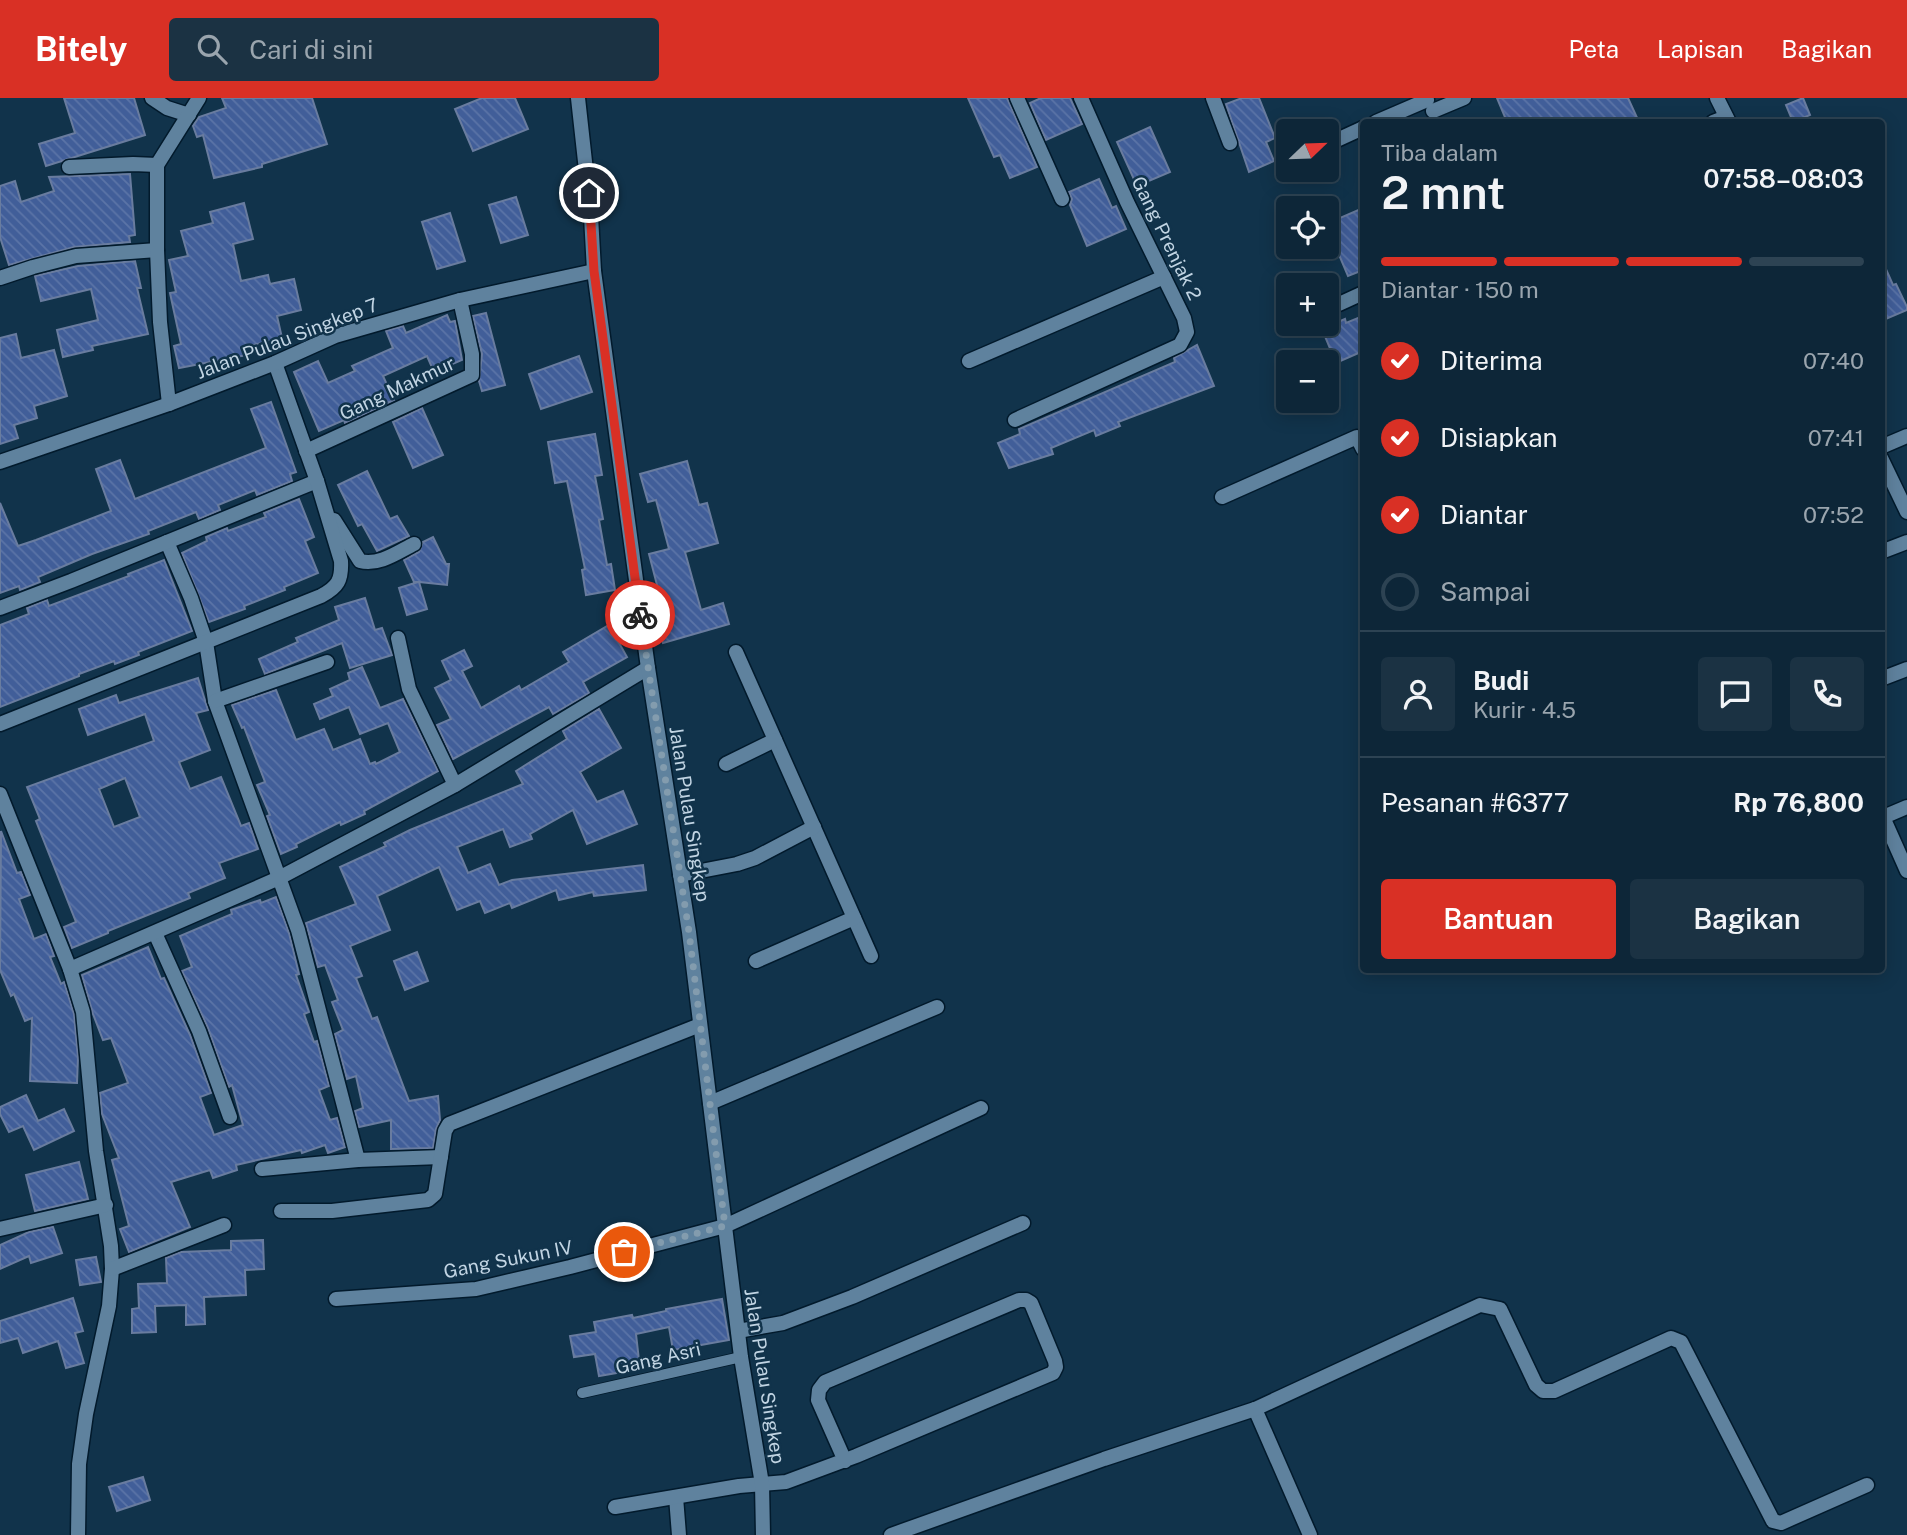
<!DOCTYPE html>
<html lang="id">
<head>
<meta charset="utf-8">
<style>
	:root { --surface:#0d2638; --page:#1b3243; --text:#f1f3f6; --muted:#9aa5ae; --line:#2d4353; --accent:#d93025 }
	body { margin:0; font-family:"Public Sans",sans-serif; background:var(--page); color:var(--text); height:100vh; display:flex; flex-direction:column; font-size:26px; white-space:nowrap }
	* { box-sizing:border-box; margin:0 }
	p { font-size:23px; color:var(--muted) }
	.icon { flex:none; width:38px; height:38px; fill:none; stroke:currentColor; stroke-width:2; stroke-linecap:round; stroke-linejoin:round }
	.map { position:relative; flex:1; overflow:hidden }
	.drawer { position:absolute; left:1360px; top:21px; width:525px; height:854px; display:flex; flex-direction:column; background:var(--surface); border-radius:7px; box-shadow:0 4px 18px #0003,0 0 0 2px var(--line) }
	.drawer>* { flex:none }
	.needle { width:46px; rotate:67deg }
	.fabs { position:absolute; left:1276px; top:21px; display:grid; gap:14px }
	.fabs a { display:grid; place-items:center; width:63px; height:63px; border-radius:7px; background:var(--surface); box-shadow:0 4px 18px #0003,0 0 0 2px var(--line); font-size:35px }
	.pin { position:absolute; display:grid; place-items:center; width:60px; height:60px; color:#fff; margin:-30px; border:4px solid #fff; border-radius:50%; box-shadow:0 2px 7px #0007 }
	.courier { position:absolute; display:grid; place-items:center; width:70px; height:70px; margin:-35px; border:5px solid #d93025; border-radius:50%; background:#fff; color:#222; box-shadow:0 2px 9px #0007 }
	.summary em { font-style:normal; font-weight:600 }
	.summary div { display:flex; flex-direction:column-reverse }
	.summary { display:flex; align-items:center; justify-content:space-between; height:119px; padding:0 21px }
	h1 { font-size:46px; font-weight:600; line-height:52px }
	.bar { display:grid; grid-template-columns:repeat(4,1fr); gap:10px 7px; align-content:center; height:84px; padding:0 21px }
	.bar i { height:9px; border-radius:5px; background:var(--line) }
	.bar .on { background:var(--accent) }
	.bar p { grid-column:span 4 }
	.line { display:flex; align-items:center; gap:18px; padding:0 21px; border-top:2px solid var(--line) }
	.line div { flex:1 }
	.round { display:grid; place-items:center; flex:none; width:74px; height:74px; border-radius:7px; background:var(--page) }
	ol { padding:0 21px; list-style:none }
	li { display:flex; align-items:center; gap:21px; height:77px }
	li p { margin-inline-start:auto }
	li .icon { padding:7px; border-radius:50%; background:var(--accent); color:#fff; stroke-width:4 }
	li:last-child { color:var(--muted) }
	li i { width:38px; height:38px; border:4px solid var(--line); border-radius:50% }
	.button { display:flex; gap:14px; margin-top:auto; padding:14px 21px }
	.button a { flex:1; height:80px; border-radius:7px; background:var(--accent); color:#fff; font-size:28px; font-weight:600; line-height:80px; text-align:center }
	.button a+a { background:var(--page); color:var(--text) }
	header { display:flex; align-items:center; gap:42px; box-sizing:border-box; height:98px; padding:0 35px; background:var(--accent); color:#fff }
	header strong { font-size:33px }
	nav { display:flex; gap:38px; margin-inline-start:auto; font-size:24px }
	.search { width:490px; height:63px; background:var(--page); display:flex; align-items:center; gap:18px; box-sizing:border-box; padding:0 24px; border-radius:7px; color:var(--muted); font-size:26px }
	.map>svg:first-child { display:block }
	.building { fill:url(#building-back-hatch); stroke:#697c9f; stroke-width:2; fill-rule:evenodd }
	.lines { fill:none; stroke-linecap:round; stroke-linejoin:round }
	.service-casing { stroke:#021a2c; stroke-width:12 }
	.minor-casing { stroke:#021a2c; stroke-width:17 }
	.tertiary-casing { stroke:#021a2c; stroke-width:17 }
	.service { stroke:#5f829e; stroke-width:10 }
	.minor { stroke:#5f829e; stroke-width:14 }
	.tertiary { stroke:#5f829e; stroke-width:14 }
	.done { stroke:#839cae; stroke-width:7; stroke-dasharray:0 12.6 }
	.route { stroke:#d93025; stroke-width:9 }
	.labels { text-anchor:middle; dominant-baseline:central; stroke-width:5; stroke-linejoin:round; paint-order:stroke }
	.street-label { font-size:19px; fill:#c1d4e3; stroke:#11334b }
</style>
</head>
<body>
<header>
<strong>Bitely</strong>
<div class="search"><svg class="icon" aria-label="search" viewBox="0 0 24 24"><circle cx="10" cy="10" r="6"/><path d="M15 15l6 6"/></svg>Cari di sini</div>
<nav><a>Peta</a><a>Lapisan</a><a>Bagikan</a></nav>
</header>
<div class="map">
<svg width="1907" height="1437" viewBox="0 0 1907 1437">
	<defs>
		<pattern id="building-back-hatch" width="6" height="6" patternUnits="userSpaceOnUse" patternTransform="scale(1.75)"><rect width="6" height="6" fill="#415e99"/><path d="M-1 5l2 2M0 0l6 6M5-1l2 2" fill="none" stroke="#5b74a7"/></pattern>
	</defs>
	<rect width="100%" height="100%" fill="#11334b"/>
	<g class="building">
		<polygon points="64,0 134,0 145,37 46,68 39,46 75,35"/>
		<polygon points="222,0 312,0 327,46 262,66 262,69 214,80 203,37 197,39 193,28 199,19 226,10"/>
		<polygon points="482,0 515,0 528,31 473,53 455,11"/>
		<polygon points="968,0 1007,0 1037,69 1010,80 1000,57 994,59"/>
		<polygon points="1041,0 1070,0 1082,26 1046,42 1030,5"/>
		<polygon points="1242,0 1259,0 1275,40 1266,44 1274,63 1249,74 1226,6"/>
		<polygon points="1497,0 1628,0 1639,24 1507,24"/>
		<polygon points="1803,0 1810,17 1793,24 1786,7"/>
		<polygon points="1150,29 1170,74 1137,88 1117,44"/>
		<polygon points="130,76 135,137 129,138 130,144 74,149 9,167 0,139 0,88 15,83 21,104 54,93 49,79"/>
		<polygon points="1099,81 1112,110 1116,108 1126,131 1087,148 1070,107 1072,101 1069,94"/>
		<polygon points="516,99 528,137 501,145 489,107"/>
		<polygon points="244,105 253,141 233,146 241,183 268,177 270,186 294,181 301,212 277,218 282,240 245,249 247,257 179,270 174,248 181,246 170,195 176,194 169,162 188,158 181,133 213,125 210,114"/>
		<polygon points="1363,110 1363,172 1348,178 1326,126"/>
		<polygon points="450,115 465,163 437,171 422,124"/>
		<polygon points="1881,160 1893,187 1896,186 1907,209 1907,212 1881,223"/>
		<polygon points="135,163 141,190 137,190 148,236 92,248 93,252 63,259 57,232 98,222 91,191 41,203 35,178 78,168"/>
		<polygon points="486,215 505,287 482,293 479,283 482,256 473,218"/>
		<polygon points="447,217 450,224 455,223 462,262 434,274 427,258 383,278 394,302 345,325 344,322 319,333 294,274 318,263 328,285 355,273 352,268 393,250 386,233 403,228 406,235"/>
		<polygon points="1363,218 1363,253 1336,265 1322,231 1345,221 1346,225"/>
		<polygon points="16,236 21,260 54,252 67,298 34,308 37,320 14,327 18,340 0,346 0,240"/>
		<polygon points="1197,247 1214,288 1118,324 1120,328 1096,338 1094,332 1051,350 1053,356 1009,370 998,345 1020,336 1019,331 1175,264 1174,260"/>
		<polygon points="579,258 592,294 541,311 529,276"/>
		<polygon points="271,304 296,374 290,376 292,383 257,397 255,392 218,407 220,412 199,421 196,414 148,433 149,436 92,456 38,479 40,484 20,492 19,488 0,495 0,405 18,448 36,442 111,413 96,371 120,362 135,401 266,350 251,311"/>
		<polygon points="422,310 443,357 413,370 393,324"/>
		<polygon points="595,336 602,377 595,378 603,421 599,422 607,467 611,466 615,492 586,497 582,472 585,471 567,383 555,385 548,344"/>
		<polygon points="687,363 699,407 707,405 718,445 685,454 701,512 723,505 729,526 663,545 656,521 665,518 649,456 669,451 656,402 648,404 640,376"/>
		<polygon points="367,373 390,421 397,418 409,438 377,453 362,426 358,428 338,387"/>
		<polygon points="299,401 314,439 305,443 318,475 284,489 285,492 244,508 245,511 209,524 182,455 207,443 206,439 227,430 228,433 266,419 264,415"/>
		<polygon points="433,439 446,466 449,466 447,487 419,484 427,511 407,517 399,490 418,484 414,484 404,462 419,454 423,444"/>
		<polygon points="164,462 192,533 138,554 139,557 115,566 114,563 79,576 79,578 0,609 0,527 29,516 27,510 47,502 49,508 129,478 128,476"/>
		<polygon points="365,500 375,532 382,530 392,557 350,570 342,545 265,576 259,561 298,544 296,540 339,522 335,509"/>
		<polygon points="609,527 627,559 583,584 589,595 553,616 549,609 453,661 437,627 451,621 435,590 451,582 442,563 464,552 472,568 462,573 481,610 519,588 521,592 569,564 563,554"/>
		<polygon points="362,569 380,610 403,601 438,673 364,713 365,716 341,727 340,724 296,746 297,749 281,756 267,718 270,717 257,687 265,684 244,629 242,630 232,607 276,592 296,642 324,631 333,652 360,641 370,666 375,664 376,666 400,654 388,625 360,636 349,609 320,621 314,606 333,598 330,591 350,582 348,575"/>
		<path d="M 198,580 L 208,612 L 196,615 L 210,652 L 179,664 L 190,691 L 221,679 L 241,728 L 249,725 L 258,751 L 219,765 L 225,780 L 188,795 L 190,800 L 108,833 L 108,835 L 72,850 L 64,829 L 76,824 L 36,723 L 40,721 L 27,689 L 154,643 L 145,616 L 88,637 L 79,611 L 116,597 L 119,605 ZM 125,680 L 140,719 L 114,729 L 99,691 Z"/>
		<polygon points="599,611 621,650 580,674 597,704 623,693 637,726 587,746 573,712 530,736 532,741 510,749 503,731 457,749 468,775 490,766 499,787 512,782 643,767 646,792 594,798 593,794 559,802 556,792 512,810 510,805 485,815 480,803 457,812 439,769 377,798 390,832 350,848 362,878 356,880 372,921 377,919 409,1003 438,998 440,1022 436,1031 433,1050 391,1051 391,1022 359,1029 355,1013 363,1010 356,978 347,981 335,936 343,932 332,904 338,902 325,867 318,869 306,825 356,806 340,769 386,748 384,745 410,732 523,686 516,673 567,641 563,633"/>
		<polygon points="1,733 17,775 21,774 30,797 19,801 34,841 46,836 54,858 50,859 61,886 64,884 74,916 78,959 77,985 30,983 32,920 25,923 14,896 11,898 0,872"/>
		<polygon points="276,799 289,835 299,876 296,877 309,914 304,916 314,944 317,943 329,988 319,992 330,1022 337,1020 345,1049 328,1055 325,1047 302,1055 301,1052 236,1067 237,1072 213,1080 210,1072 171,1084 190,1129 129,1154 120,1131 129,1128 112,1062 119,1060 102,1016 100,995 128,985 111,940 103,942 93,916 82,877 148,849 161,881 164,880 190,937 211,995 200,999 214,1037 243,1027 232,987 229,989 208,930 182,873 192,869 180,838 232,816 231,812 260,802 261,805"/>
		<polygon points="417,854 428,883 405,892 394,863"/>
		<polygon points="26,997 38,1023 64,1011 74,1033 34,1052 23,1028 9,1034 0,1016 0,1009"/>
		<polygon points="79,1064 88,1101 35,1113 26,1077"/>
		<polygon points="53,1129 62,1155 31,1165 29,1158 0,1171 0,1147 29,1134"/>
		<polygon points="263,1142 264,1171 245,1172 246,1197 204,1199 205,1226 186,1227 186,1207 155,1208 156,1234 132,1235 132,1211 139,1210 138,1186 167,1185 166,1160 181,1154 231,1152 231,1143"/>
		<polygon points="96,1159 101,1184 80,1187 76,1162"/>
		<polygon points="73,1200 83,1233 75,1235 84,1265 66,1270 58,1243 23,1255 18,1240 0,1245 0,1223"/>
		<polygon points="722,1201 729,1242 673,1252 669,1229 636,1236 640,1271 599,1278 595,1256 574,1259 570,1238 596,1234 594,1224 632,1217 633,1220 666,1213 666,1211"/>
		<polygon points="143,1379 150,1402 117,1413 109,1389"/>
	</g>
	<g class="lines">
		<defs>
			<polyline id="service" points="582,1295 741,1259"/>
			<g id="minor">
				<polyline points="152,0 167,10 189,17"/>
				<polyline points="1017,0 1062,101"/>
				<polyline points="1213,0 1230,45"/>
				<polyline points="1717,0 1729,24"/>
				<polyline points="1433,13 1464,0"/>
				<polyline points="1376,24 1427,2"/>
				<polyline points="1713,24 1726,19"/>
				<polyline points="1326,47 1363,30"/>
				<polyline points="69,69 133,66 157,67"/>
				<polyline points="0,180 33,169 76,158 157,152"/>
				<polyline points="1339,206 1363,195"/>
				<polyline points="969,263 1164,179"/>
				<polyline points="169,306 160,224 157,152 157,67 199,0"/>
				<polyline points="1015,322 1180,247 1187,234 1184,220 1127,104 1081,0"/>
				<polyline points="1881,349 1907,338"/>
				<polyline points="306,353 472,277 472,256 460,202"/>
				<polyline points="1881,360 1907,414"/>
				<polyline points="1222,399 1357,339 1363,351"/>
				<path d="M 334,422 L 360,463 C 379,468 398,454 414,446"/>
				<polyline points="167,444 191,500 206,544 215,603 298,832 358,1062"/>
				<polyline points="1881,454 1907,444"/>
				<polyline points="0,510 71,483 317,383"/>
				<polyline points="398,540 409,591 455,687"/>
				<polyline points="736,554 871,858"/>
				<polyline points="1881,581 1907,571"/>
				<polyline points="215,603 327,564"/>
				<path d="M 0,626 L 321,498 C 338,489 342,482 341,463 L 317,383 L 275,265"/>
				<polyline points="726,666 775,642"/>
				<polyline points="0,696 70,871 83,914 96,1053 111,1148 112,1171 109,1208 86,1316 79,1366 78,1437"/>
				<polyline points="1883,719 1907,773"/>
				<polyline points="1881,720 1907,709"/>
				<polyline points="680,777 737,766 755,760 814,729"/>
				<polyline points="155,835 199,933 230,1019"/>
				<polyline points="756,863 854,820"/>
				<polyline points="70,871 279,780 455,687 648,570"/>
				<polyline points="710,1005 937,909"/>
				<polyline points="262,1071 358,1062 441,1059"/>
				<polyline points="281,1113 332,1113 428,1102 435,1096 445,1033 449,1026 700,927"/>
				<polyline points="0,1131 106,1107"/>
				<polyline points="112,1171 224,1127"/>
				<polyline points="336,1201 476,1191 570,1169 725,1128 981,1010"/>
				<polyline points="738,1233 783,1225 852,1199 1023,1125"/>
				<polyline points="1255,1311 1310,1437"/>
				<polyline points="676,1399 679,1437"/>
				<polyline points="615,1409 739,1388 786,1384 856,1358 1053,1275 1056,1269 1055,1263 1031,1205 1026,1202 1019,1202 825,1284 819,1292 818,1302 845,1363"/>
				<polyline points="891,1437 1104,1361 1255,1311 1480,1207 1500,1211 1536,1287 1543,1293 1554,1293 1671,1240 1681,1244 1773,1423 1781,1425 1867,1387"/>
			</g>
			<g id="tertiary">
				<polyline points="578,0 591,118 594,173 648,570 689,834 741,1259 762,1386 763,1437"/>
				<polyline points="0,364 169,306 275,265 335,238 460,202 594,173"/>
			</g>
		</defs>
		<use href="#service" class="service-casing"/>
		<use href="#minor" class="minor-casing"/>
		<use href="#tertiary" class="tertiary-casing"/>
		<use href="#service" class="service"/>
		<use href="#minor" class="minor"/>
		<use href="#tertiary" class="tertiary"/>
	</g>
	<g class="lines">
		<polyline class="done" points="624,1154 725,1128 689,834 640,517"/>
		<polyline class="route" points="589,95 594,173 640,517"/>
	</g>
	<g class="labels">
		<g class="street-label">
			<text transform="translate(1167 140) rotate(64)">Gang Prenjak 2</text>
			<text transform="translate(287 240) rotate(-21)">Jalan Pulau Singkep 7</text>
			<text transform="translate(397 290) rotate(-25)">Gang Makmur</text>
			<text transform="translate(690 716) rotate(81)">Jalan Pulau Singkep</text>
			<text transform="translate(508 1161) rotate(-11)">Gang Sukun IV</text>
			<text transform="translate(658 1260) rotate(-13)">Gang Asri</text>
			<text transform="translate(765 1278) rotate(81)">Jalan Pulau Singkep</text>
		</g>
	</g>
</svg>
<div class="fabs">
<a><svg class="needle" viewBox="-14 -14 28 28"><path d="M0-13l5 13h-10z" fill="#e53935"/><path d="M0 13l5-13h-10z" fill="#9aa5ae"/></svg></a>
<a><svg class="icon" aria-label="locate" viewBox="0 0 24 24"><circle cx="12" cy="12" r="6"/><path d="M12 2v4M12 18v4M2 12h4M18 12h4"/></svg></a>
<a>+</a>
<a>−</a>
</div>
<div class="pin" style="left:624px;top:1154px;background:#ea580c"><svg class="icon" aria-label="bag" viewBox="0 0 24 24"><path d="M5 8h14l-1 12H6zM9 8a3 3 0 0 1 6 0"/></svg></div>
<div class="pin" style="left:589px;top:95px;background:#1f2937"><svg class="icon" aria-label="home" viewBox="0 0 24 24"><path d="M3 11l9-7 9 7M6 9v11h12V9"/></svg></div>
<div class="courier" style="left:640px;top:517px"><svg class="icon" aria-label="bike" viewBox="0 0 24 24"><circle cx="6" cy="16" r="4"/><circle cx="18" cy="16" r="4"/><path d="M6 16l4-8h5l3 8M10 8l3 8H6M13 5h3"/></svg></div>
<section class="drawer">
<div class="summary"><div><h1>2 mnt</h1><p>Tiba dalam</p></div><em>07:58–08:03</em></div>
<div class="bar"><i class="on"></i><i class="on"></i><i class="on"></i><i></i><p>Diantar · 150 m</p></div>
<ol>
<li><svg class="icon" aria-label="check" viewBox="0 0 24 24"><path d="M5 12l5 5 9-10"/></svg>Diterima<p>07:40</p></li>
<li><svg class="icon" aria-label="check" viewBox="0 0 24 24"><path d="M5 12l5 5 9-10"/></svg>Disiapkan<p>07:41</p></li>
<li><svg class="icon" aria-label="check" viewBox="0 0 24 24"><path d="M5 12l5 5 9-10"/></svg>Diantar<p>07:52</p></li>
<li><i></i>Sampai</li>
</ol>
<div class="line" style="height:126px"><a class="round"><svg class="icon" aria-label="person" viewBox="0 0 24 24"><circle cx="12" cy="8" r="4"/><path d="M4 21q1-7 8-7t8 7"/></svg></a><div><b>Budi</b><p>Kurir · 4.5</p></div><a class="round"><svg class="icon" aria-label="chat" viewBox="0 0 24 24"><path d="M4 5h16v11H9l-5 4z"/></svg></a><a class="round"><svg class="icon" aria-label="phone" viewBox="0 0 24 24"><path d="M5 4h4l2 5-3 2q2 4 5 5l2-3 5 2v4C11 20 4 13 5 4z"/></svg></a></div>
<div class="line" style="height:91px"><div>Pesanan #6377</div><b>Rp 76,800</b></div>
<div class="button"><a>Bantuan</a><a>Bagikan</a></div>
</section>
</div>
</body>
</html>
